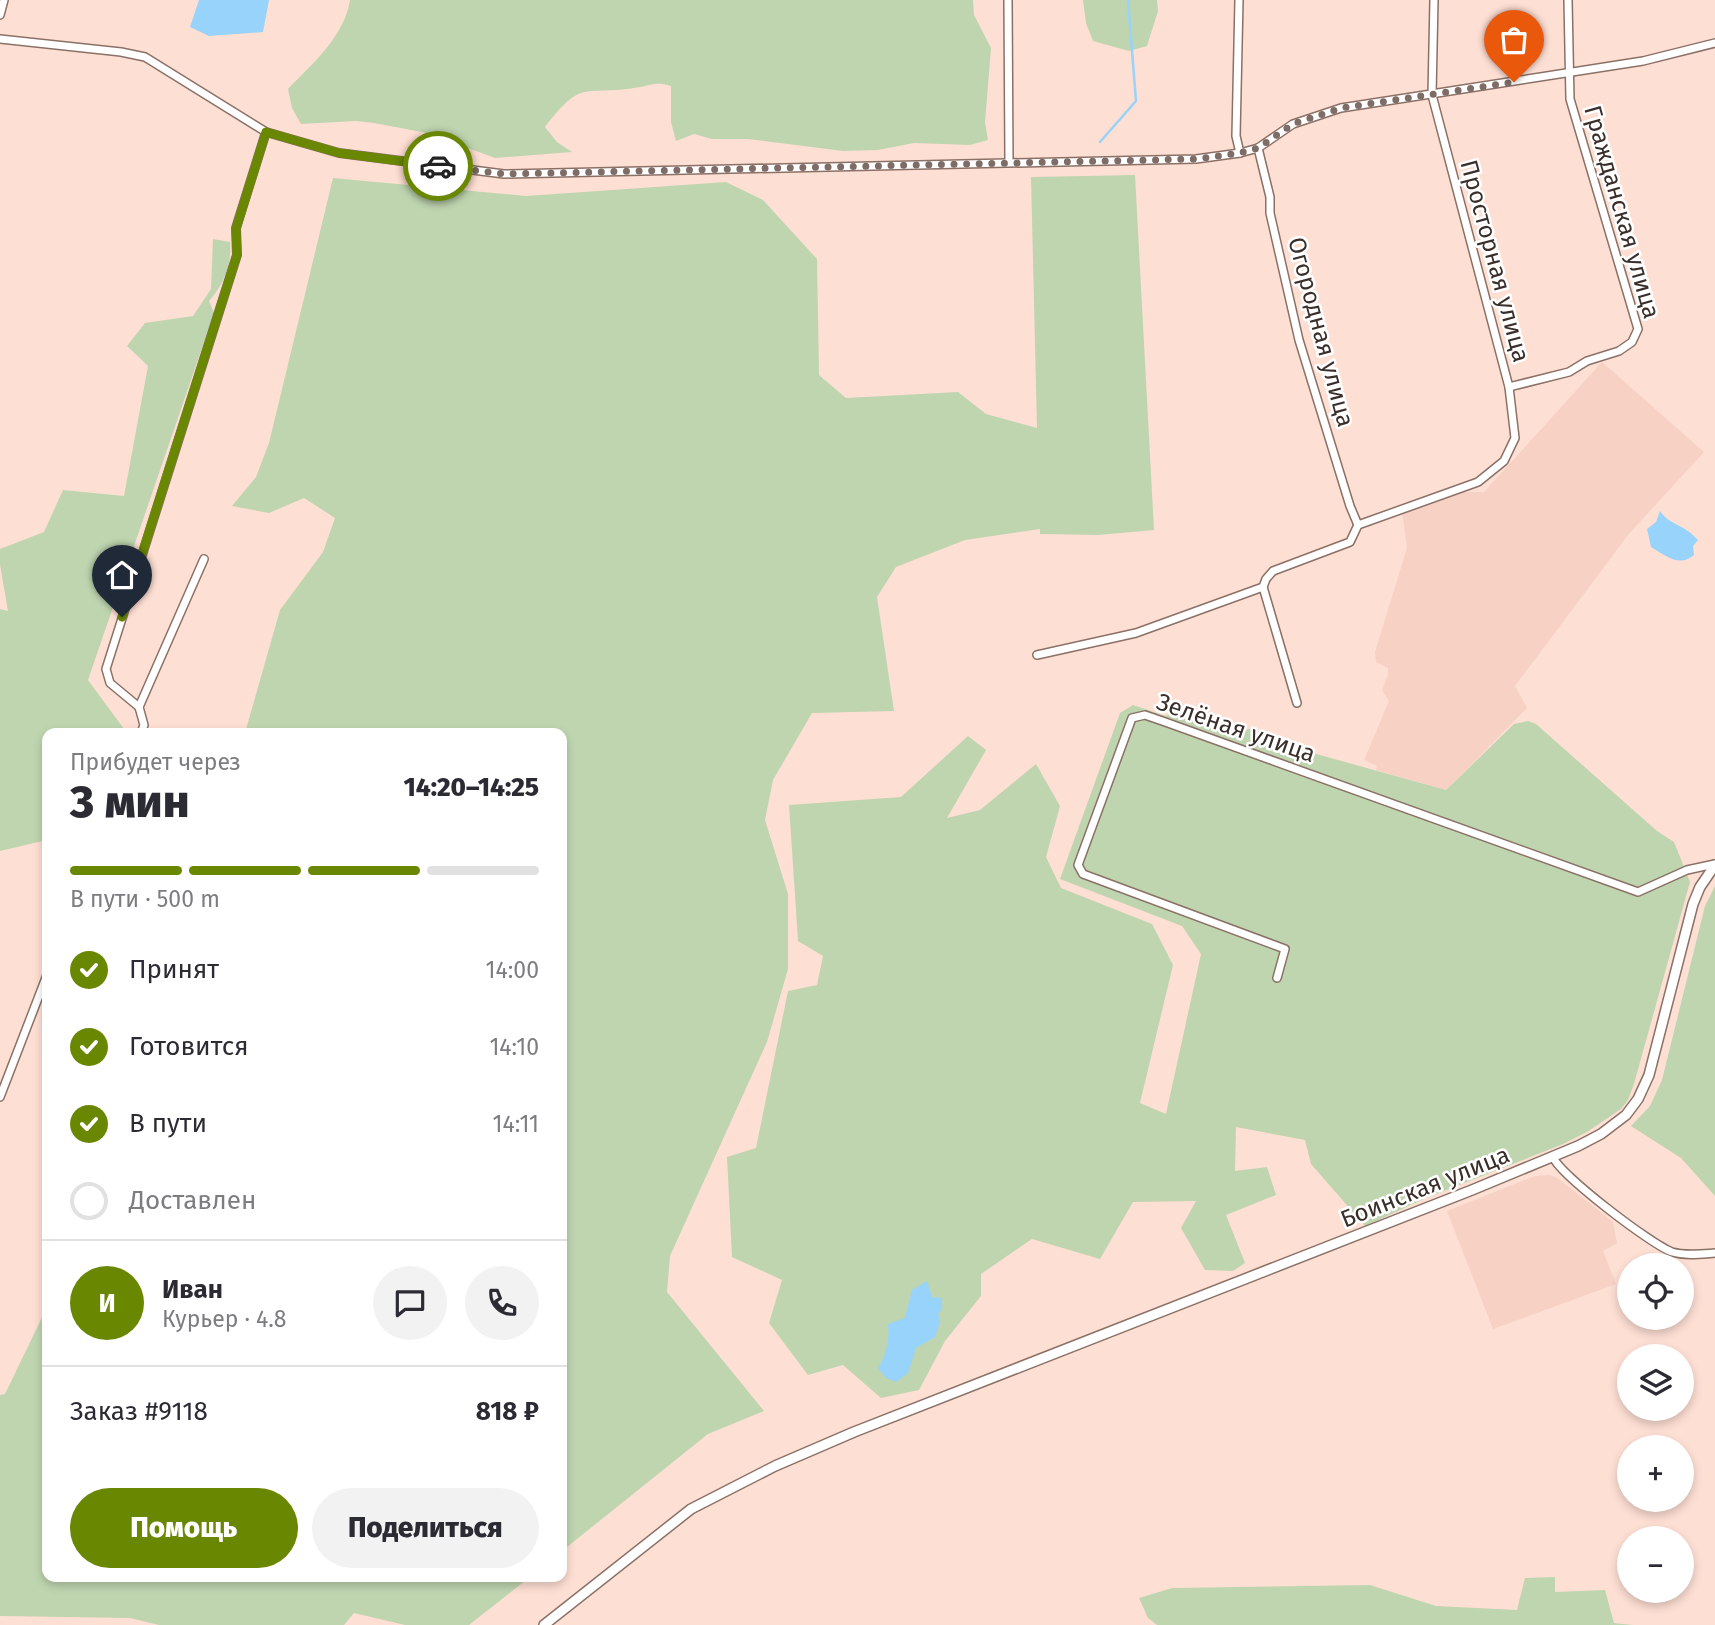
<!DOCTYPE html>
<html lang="ru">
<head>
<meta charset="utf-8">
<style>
	:root { --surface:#fff; --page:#f2f2f3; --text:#2b2b33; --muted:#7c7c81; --line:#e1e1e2; --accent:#698700 }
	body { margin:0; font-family:"Fira Sans",sans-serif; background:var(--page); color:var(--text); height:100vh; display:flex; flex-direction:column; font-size:26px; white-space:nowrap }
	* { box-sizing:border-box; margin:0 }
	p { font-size:23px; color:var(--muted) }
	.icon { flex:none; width:38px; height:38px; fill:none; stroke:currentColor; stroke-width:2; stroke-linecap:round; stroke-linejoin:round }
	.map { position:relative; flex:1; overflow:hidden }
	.side { position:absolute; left:42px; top:728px; width:525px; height:854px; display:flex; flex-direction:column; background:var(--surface); border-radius:14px; box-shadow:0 4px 10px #0003 }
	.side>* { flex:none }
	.controls { position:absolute; left:1617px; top:1253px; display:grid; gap:14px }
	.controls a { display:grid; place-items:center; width:77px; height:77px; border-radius:50%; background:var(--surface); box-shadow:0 4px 10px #0003; font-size:35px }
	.pin { position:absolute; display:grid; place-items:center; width:60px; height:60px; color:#fff; margin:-72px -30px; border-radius:50% 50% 50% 0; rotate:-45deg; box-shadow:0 0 7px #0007 }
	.pin .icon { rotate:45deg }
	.courier { position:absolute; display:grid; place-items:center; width:70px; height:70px; margin:-35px; border:5px solid #698700; border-radius:50%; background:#fff; color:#222; box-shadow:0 2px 9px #0007 }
	.overview em { font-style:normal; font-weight:800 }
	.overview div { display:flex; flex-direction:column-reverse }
	.overview { display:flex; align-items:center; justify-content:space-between; height:119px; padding:0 28px }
	h1 { font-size:46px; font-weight:800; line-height:52px }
	.bar { display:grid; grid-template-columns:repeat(4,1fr); gap:10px 7px; align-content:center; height:84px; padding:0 28px }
	.bar i { height:9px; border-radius:5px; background:var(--line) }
	.bar .current { background:var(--accent) }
	.bar p { grid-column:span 4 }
	.line { display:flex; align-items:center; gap:18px; padding:0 28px; border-top:2px solid var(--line) }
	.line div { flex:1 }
	.round { display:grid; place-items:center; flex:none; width:74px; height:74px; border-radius:37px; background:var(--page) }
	ol { padding:0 28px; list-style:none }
	li { display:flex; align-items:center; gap:21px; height:77px }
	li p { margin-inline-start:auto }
	li .icon { padding:7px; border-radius:50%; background:var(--accent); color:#fff; stroke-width:4 }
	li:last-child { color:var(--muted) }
	li i { width:38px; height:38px; border:4px solid var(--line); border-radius:50% }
	.primary-button { display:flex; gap:14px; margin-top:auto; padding:14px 28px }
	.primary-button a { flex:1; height:80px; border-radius:42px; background:var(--accent); color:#fff; font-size:28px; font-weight:800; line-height:80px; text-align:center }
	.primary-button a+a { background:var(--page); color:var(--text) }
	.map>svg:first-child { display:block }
	.built { fill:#f7d1c3 }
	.green { fill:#bfd5b0 }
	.water { fill:#97d3fa }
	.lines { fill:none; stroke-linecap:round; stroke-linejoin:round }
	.stream { stroke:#97d3fa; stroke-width:2.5 }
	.minor-casing { stroke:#8b7066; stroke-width:10 }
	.tertiary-casing { stroke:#8b7066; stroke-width:12 }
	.minor { stroke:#fff; stroke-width:7 }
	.tertiary { stroke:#fff; stroke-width:9 }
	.done { stroke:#7e6c66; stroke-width:7; stroke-dasharray:0 12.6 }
	.route { stroke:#698700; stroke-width:9 }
	.labels { text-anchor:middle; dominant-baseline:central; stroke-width:5; stroke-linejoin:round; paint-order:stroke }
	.street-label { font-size:24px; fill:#392e2a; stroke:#fff }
</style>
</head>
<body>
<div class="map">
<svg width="1715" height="1625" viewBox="0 0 1715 1625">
	<rect width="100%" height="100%" fill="#fedfd4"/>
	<g class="built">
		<polygon points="1602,362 1704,452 1628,535 1515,686 1527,708 1446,790 1376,770 1377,766 1364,760 1389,701 1382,690 1388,675 1388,668 1376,662 1375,652 1407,548 1402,511 1456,492 1484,492"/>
		<polygon points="1549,1175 1556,1177 1613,1222 1617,1243 1603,1251 1616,1284 1493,1329 1447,1211 1535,1176"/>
	</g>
	<g class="green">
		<path d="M 350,0 L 973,0 L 974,15 L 991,48 L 985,122 L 988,140 L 970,145 L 914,143 L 878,150 L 843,151 L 748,139 L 712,139 L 694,134 L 676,141 L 671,122 L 671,86 C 652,81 652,86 634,88 C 582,96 583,78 545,127 L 557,142 L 572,152 L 495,158 L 427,133 L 374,123 L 356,121 L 301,124 L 292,108 L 288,89 C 313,63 344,37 350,0 Z"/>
		<polygon points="1083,0 1157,0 1158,11 1147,46 1129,51 1093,41 1086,23"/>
		<polygon points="1135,175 1154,530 1098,535 1040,534 1040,529 965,540 896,567 877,597 894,711 812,713 773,780 765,820 788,894 788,969 767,1042 670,1256 667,1292 764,1411 708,1434 562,1551 562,733 245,733 280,610 323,552 335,518 304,498 269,513 232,506 256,477 269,443 333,178 526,196 726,182 763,200 817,259 819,375 846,398 958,392 986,414 1037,428 1031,177"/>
		<path d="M 213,239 L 230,242 C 232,265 224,284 209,301 L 214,313 L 88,680 L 124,729 L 122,733 L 47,733 L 47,840 L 0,851 L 0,609 L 8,611 L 0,565 L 0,549 L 44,532 L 63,490 L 124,496 L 148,366 L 127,346 L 145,323 L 193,316 L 211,289 Z"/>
		<polygon points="1133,705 1166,716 1174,711 1233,734 1252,728 1284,745 1446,790 1514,724 1528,721 1536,724 1657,831 1674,842 1690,882 1634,1084 1628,1100 1621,1109 1587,1132 1563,1144 1424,1199 1365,1226 1311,1164 1305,1140 1236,1127 1235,1171 1267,1167 1276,1195 1226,1215 1245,1263 1233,1271 1205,1270 1181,1228 1196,1201 1133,1202 1100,1259 1032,1239 981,1274 981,1296 945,1341 919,1390 881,1398 843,1365 808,1375 769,1323 782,1280 732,1257 727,1157 756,1148 788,991 817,985 823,956 798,941 789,805 901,797 968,736 986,750 947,818 980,810 1036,764 1060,806 1046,857 1061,888 1152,924 1173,965 1140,1103 1166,1114 1201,954 1182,926 1060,879 1120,713"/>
		<polygon points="1715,886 1715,1196 1681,1158 1631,1126 1650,1106 1662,1080 1705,906"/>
		<polygon points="47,1307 47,1577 530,1577 469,1625 405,1625 354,1613 344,1625 159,1625 130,1618 0,1616 0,1395 5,1394"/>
		<polygon points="1555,1577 1555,1592 1605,1590 1614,1623 1633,1625 1157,1625 1148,1618 1139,1598 1172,1588 1370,1585 1436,1606 1517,1610 1525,1578"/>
	</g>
	<g class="water">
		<polygon points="199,0 269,0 263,32 209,36 190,27"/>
		<path d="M 1660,511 C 1669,525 1684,524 1698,540 L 1693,546 L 1694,555 C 1679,568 1665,555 1651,547 L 1647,529 L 1656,522 Z"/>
		<path d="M 927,1281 L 932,1297 L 942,1298 L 942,1309 L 938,1314 L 940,1322 L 935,1337 L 916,1348 L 908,1373 L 896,1382 L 886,1378 L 878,1368 C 886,1357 890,1338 888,1324 L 905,1318 L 912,1290 Z"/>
	</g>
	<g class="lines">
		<polyline class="stream" points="1100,142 1136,101 1128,0"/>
		<defs>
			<g id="minor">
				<polyline points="1008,0 1009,162"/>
				<polyline points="1239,0 1236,136 1240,153"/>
				<polyline points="0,15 4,0"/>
				<polyline points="0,39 121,52 145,57 266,132 339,153 504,174 1196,159 1240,153 1258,148 1293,124 1341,108 1643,61 1715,43"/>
				<polyline points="1258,148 1270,197 1270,213 1299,340 1350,506 1358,525"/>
				<polyline points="1509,387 1569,372 1587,361 1619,351 1632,342 1638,329 1570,99 1568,0"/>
				<polyline points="1263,587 1297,703"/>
				<polyline points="1037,655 1136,633 1263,587 1266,579 1273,571 1350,542 1358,525 1478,482 1504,461 1515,438 1509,387 1432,95 1434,0"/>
				<polyline points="139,707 110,683 106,669 237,255 236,228 266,132"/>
				<polyline points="141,733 144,725 139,707 204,559"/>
				<polyline points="1277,978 1285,949 1083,874 1078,865 1132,718 1145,715 1168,723 1638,892 1687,870 1715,864"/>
				<polyline points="0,1097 47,975"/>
				<path d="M 1553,1157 C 1560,1175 1652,1245 1672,1252 C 1685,1256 1701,1254 1715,1253"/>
			</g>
			<polyline id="tertiary" points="544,1625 691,1509 775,1466 854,1432 1472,1190 1578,1146 1601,1134 1626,1115 1638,1099 1649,1075 1693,904 1700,887 1715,865"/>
		</defs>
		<use href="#minor" class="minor-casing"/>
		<use href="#tertiary" class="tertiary-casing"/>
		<use href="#minor" class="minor"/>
		<use href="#tertiary" class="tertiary"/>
	</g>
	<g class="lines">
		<polyline class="done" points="438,166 504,174 1196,159 1240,153 1258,148 1293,124 1341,108 1514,82"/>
		<polyline class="route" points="122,617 237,255 236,229 266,132 339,153 438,166"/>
	</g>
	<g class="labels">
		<g class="street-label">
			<text transform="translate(1622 212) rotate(74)">Гражданская улица</text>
			<text transform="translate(1495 261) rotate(75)">Просторная улица</text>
			<text transform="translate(1321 332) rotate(75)">Огородная улица</text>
			<text transform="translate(1236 728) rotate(19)">Зелёная улица</text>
			<text transform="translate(1425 1187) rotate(-22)">Боинская улица</text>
		</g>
	</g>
</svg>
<div class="controls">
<a><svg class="icon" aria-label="locate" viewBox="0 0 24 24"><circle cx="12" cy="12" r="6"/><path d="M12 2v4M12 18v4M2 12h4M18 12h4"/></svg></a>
<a><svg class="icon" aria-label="layers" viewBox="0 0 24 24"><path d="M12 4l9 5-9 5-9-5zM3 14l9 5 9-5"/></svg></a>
<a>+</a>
<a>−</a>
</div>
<div class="pin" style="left:1514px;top:82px;background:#ea580c"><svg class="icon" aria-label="bag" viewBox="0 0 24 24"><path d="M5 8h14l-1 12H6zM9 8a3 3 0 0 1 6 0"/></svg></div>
<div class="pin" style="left:122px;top:617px;background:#1f2937"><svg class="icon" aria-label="home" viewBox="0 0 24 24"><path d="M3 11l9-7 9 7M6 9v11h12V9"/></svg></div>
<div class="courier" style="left:438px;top:166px"><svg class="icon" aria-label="car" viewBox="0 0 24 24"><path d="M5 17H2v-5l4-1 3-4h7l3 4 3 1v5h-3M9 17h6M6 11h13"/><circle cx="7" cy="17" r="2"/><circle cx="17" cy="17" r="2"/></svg></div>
<section class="side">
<div class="overview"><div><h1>3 мин</h1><p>Прибудет через</p></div><em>14:20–14:25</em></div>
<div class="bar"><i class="current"></i><i class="current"></i><i class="current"></i><i></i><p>В пути · 500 m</p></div>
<ol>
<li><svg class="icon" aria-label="check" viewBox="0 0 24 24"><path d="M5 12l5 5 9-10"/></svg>Принят<p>14:00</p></li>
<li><svg class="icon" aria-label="check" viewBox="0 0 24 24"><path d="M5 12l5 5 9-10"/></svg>Готовится<p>14:10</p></li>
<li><svg class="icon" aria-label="check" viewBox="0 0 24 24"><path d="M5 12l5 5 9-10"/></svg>В пути<p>14:11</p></li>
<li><i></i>Доставлен</li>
</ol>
<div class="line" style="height:126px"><b class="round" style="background:var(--accent);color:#fff">И</b><div><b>Иван</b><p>Курьер · 4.8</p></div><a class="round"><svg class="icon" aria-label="chat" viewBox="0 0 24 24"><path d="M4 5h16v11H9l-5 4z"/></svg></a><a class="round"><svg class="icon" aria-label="phone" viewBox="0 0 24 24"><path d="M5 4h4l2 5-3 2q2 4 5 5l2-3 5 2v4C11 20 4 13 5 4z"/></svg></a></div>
<div class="line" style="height:91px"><div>Заказ #9118</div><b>818 ₽</b></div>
<div class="primary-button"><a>Помощь</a><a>Поделиться</a></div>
</section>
</div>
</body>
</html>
